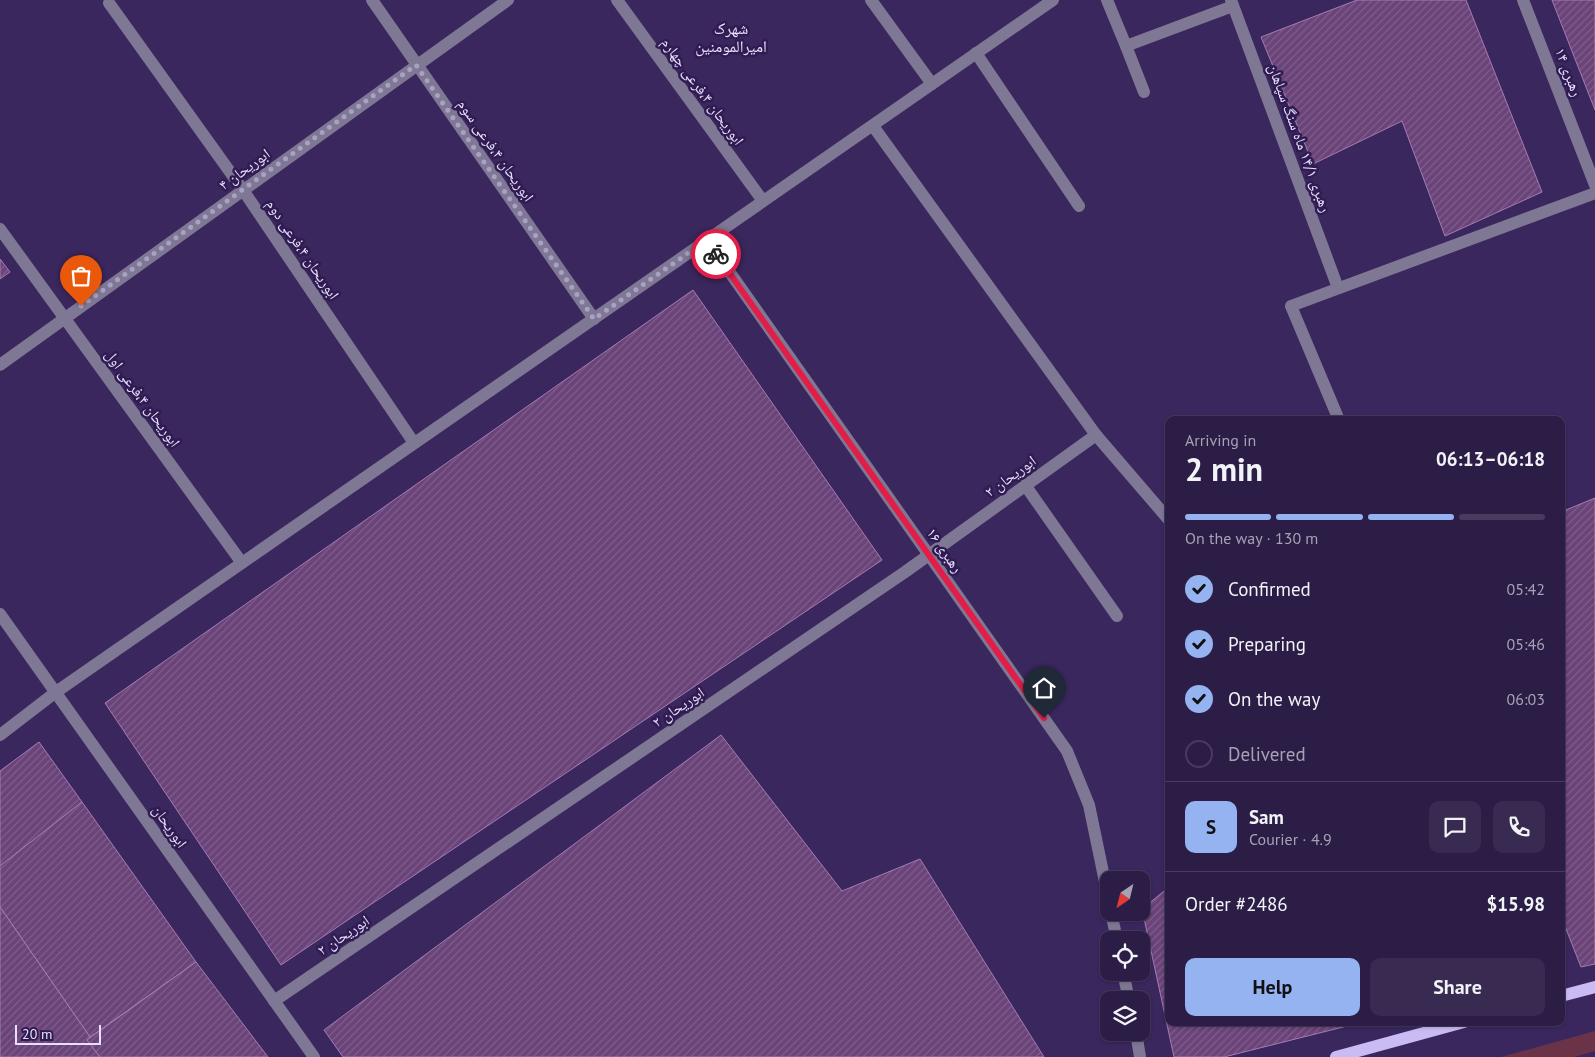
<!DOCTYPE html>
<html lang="en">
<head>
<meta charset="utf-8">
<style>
	:root { --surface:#2c1d46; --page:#382a51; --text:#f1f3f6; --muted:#a6a2b3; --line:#483b5f; --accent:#95b2f1 }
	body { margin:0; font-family:"PT Sans","Noto Naskh Arabic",sans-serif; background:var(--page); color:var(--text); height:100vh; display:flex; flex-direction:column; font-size:19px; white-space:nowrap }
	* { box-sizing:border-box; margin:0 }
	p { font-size:16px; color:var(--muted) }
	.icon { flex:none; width:28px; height:28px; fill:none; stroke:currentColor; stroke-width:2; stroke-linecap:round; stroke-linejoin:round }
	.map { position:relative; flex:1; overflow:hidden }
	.drawer { position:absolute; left:1165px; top:416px; width:400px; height:610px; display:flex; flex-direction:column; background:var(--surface); border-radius:10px; box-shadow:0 1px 4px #0004,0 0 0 1px var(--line) }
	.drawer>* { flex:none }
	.needle { width:32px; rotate:215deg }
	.buttons { position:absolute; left:1100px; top:871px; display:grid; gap:10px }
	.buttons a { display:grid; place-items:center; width:50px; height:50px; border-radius:10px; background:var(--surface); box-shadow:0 1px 4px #0004,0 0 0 1px var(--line); font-size:25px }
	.scale { position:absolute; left:15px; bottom:12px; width:86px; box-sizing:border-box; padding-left:5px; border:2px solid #e7e0fc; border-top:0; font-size:14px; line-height:18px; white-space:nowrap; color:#e7e0fc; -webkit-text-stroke:4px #301c52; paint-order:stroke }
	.pin { position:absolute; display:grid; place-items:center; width:42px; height:42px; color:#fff; margin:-51px -21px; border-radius:50% 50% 50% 0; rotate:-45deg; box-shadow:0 0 5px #0007 }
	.pin .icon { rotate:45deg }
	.courier { position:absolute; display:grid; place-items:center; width:50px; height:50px; margin:-25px; border:4px solid #e11d48; border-radius:50%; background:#fff; color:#222; box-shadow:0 1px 6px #0007 }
	.headline em { font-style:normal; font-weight:700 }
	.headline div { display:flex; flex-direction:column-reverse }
	.headline { display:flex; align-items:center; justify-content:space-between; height:85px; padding:0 20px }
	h1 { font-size:32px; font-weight:700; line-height:38px }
	.bar { display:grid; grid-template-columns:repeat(4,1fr); gap:8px 5px; align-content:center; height:60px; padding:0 20px }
	.bar i { height:6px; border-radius:4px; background:var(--line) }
	.bar .current { background:var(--accent) }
	.bar p { grid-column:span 4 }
	.line { display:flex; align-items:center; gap:12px; padding:0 20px; border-top:1px solid var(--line) }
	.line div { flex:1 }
	.round { display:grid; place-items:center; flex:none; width:52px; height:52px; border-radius:10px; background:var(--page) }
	ol { padding:0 20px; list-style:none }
	li { display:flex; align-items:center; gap:15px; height:55px }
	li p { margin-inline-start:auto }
	li .icon { padding:5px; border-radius:50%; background:var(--accent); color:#111; stroke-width:4 }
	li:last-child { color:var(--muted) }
	li i { width:28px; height:28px; border:2px solid var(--line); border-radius:50% }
	.action { display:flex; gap:10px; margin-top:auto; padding:10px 20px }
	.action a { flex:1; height:58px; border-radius:10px; background:var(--accent); color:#111; font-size:20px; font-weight:700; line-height:58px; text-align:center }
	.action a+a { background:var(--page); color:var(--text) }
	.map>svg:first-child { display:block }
	.grass { fill:#6a3348 }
	.building { fill:url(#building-hatch); stroke:#a57bb4 }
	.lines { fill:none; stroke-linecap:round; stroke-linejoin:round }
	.minor { stroke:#7f7894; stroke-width:12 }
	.major { stroke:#cabbf4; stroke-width:12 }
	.done { stroke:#aa9fc5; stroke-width:5; stroke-dasharray:0 9 }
	.route { stroke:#e11d48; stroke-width:6 }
	.labels { text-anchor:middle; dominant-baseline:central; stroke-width:5; stroke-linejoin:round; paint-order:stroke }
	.street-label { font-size:15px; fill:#e7e0fc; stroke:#301c52 }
	.neighbourhood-label { font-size:16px; fill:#e7e0fc; stroke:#301c52 }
</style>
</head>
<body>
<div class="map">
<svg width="1595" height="1057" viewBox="0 0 1595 1057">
	<defs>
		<pattern id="building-hatch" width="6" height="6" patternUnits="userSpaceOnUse" patternTransform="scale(1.25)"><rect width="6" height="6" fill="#6a4378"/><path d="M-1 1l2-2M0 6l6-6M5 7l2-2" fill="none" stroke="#7f5e8c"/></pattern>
	</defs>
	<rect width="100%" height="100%" fill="#3a275e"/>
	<polygon class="grass" points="1595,1031 1595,1051 1574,1057 1501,1057"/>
	<g class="building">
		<polygon points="1357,0 1466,0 1542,192 1445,236 1402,121 1313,164 1261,37"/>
		<polygon points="1552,0 1595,0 1595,110"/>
		<polygon points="0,259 10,272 0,279"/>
		<polygon points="693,290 882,560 281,965 105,703"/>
		<polygon points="1595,498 1595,964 1581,967 1561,916 1561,512"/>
		<polygon points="721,735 842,891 920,859 1044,1057 343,1057 324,1030"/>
		<polygon points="39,742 82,802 0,866 0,771"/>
		<polygon points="82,802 196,962 90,1037 0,907 0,866"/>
		<polygon points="1169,887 1169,1022 1363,1022 1224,1057 1174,1057 1142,909"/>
		<polygon points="0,907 90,1037 87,1040 100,1057 0,1057"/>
		<polygon points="196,962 268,1057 100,1057 87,1040"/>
	</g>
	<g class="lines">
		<g class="minor">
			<polyline points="372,0 594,319"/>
			<polyline points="617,0 763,201"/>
			<polyline points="871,0 932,84"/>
			<polyline points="1107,0 1126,46 1233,6"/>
			<polyline points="1231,0 1338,288"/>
			<polyline points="1523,0 1595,185"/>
			<polyline points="109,3 243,190 414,443"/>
			<polyline points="1126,46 1144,92"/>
			<polyline points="976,53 1079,206"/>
			<polyline points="873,126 1096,435 1169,520"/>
			<polyline points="0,229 242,563"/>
			<polyline points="707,240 1067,751 1089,805 1109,901"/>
			<polyline points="0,365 508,0"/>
			<polyline points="1339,420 1291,306 1595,193"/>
			<polyline points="1025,485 1117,616"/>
			<polyline points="0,614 314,1057"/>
			<polyline points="0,735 56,692 1053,0"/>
			<polyline points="1111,912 1117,940"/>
			<polyline points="1123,972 1129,1000"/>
			<polyline points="274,1001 905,572 1096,435"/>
			<polyline points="1136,1032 1140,1057"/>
		</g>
		<g class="major">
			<polyline points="1561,996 1595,987"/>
			<polyline points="1336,1057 1464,1022"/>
		</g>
	</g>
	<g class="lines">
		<polyline class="done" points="81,306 416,65 594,319 707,240 716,254"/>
		<polyline class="route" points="716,254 1044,718"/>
	</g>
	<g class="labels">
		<g class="street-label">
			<text transform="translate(1569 72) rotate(69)">رهبری ۱۴</text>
			<text transform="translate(703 91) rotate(54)">ابوریحان ۴،فرعی چهارم</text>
			<text transform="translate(1300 138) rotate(70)">رهبری ۱۴/۱ ماه سنگ سپاهان</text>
			<text transform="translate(496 150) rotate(55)">ابوریحان ۴،فرعی سوم</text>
			<text transform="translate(244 169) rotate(-36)">ابوریحان ۴</text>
			<text transform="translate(303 249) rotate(56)">ابوریحان ۴،فرعی دوم</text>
			<text transform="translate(143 398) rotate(54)">ابوریحان ۴،فرعی اول</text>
			<text transform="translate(1010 476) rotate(-36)">ابوریحان ۲</text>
			<text transform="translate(945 550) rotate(55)">رهبری ۱۶</text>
			<text transform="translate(678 707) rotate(-34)">ابوریحان ۲</text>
			<text transform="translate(170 826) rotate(55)">ابوریحان</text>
			<text transform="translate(343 935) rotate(-34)">ابوریحان ۲</text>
		</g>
		<g class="neighbourhood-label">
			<text x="731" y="28">شهرک<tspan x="731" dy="18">امیرالمومنین</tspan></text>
		</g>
	</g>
</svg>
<div class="buttons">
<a><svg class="needle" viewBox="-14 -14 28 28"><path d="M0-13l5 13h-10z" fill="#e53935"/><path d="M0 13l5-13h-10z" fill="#a6a2b3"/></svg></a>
<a><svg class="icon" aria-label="locate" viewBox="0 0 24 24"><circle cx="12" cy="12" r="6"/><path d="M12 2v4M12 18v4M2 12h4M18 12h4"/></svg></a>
<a><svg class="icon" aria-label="layers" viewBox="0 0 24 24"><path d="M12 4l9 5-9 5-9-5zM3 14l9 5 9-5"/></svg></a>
</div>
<div class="scale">20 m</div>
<div class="pin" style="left:81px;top:306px;background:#ea580c"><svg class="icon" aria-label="bag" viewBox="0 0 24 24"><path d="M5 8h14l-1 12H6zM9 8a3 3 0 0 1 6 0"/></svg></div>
<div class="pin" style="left:1044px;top:718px;background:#1f2937"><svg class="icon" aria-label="home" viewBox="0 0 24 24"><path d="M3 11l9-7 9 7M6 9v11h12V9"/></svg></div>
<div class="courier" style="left:716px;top:254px"><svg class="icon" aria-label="bike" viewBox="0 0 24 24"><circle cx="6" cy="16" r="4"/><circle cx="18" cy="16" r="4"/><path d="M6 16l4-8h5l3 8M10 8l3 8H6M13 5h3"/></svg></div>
<section class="drawer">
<div class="headline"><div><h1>2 min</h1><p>Arriving in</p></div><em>06:13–06:18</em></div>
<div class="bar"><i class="current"></i><i class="current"></i><i class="current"></i><i></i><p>On the way · 130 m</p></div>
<ol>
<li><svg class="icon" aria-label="check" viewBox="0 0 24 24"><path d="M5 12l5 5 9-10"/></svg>Confirmed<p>05:42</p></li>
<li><svg class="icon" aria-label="check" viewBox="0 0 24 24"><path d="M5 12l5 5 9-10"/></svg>Preparing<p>05:46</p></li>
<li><svg class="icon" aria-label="check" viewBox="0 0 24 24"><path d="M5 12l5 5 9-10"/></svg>On the way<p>06:03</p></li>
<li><i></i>Delivered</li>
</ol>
<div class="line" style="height:90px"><b class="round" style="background:var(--accent);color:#111">S</b><div><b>Sam</b><p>Courier · 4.9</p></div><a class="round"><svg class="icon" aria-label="chat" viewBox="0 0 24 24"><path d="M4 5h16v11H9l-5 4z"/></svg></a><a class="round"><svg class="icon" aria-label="phone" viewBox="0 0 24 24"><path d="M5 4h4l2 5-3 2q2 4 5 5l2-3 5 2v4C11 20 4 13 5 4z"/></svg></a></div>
<div class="line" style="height:65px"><div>Order #2486</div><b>$15.98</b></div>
<div class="action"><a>Help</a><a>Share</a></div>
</section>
</div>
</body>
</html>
